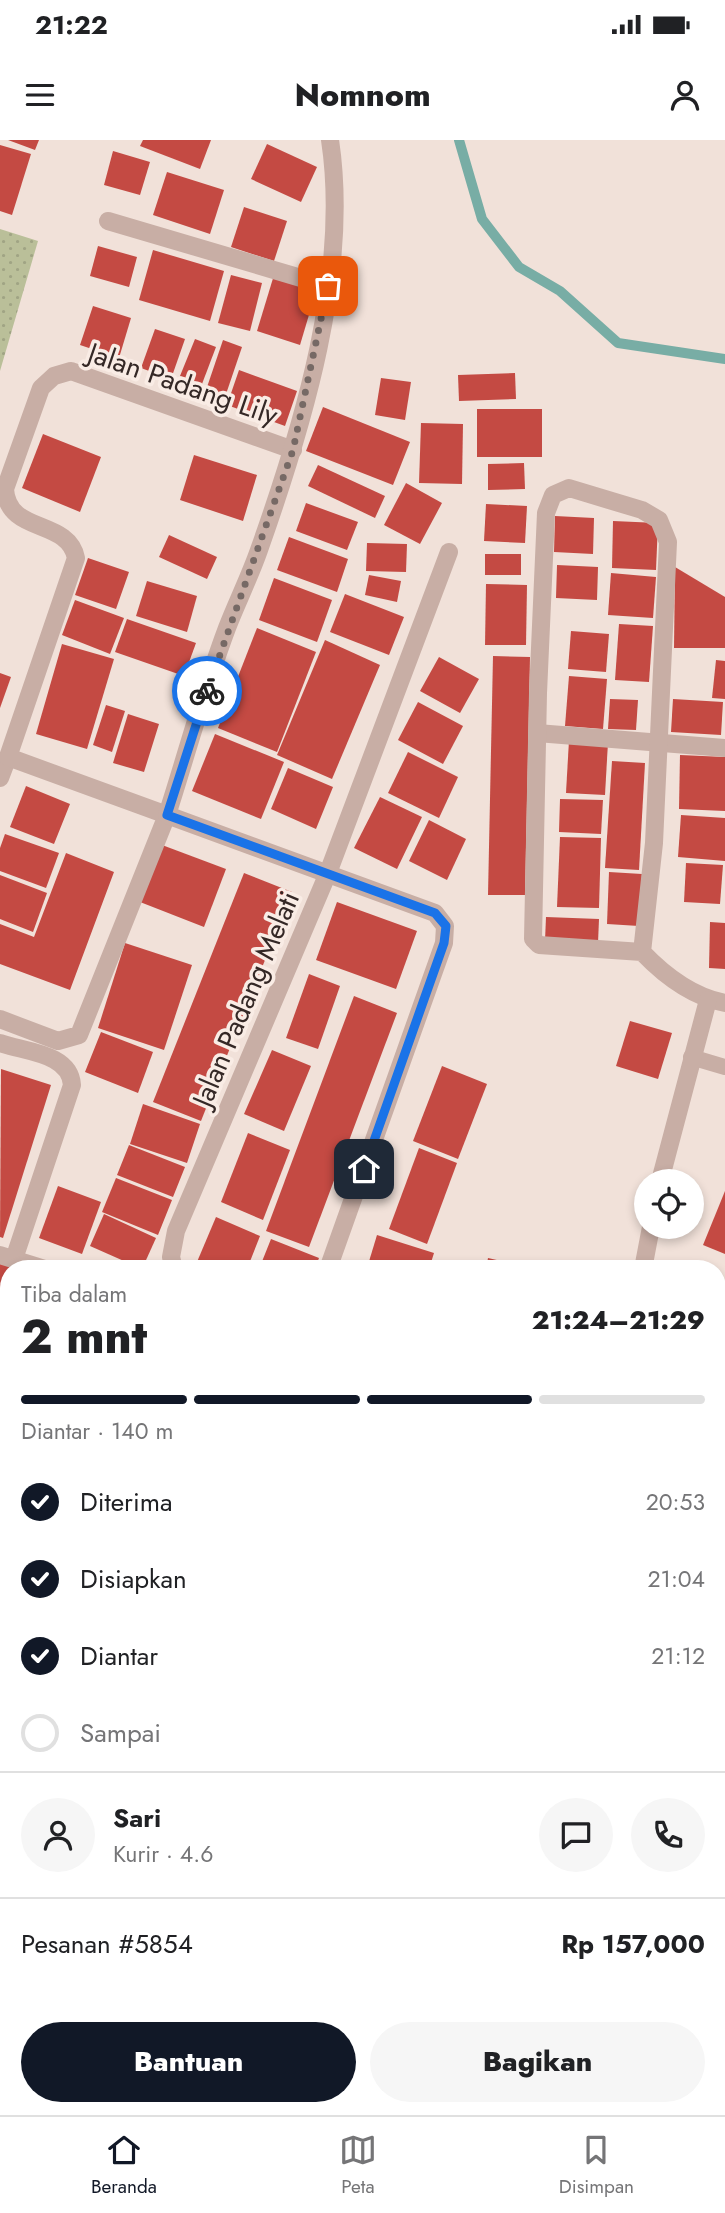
<!DOCTYPE html>
<html lang="id">
<head>
<meta charset="utf-8">
<style>
	:root { --surface:#fff; --page:#f6f6f6; --text:#202124; --muted:#757577; --line:#e0e0e0; --accent:#111827 }
	body { margin:0; font-family:Jost,sans-serif; background:var(--page); color:var(--text); height:100vh; display:flex; flex-direction:column; font-size:26px; white-space:nowrap }
	* { box-sizing:border-box; margin:0 }
	p { font-size:23px; color:var(--muted) }
	.icon { flex:none; width:38px; height:38px; fill:none; stroke:currentColor; stroke-width:2; stroke-linecap:round; stroke-linejoin:round }
	.map { position:relative; flex:1; overflow:hidden }
	.sheet { position:absolute; left:0px; top:1120px; width:726px; height:856px; display:flex; flex-direction:column; background:var(--surface); border-radius:28px 28px 0 0; box-shadow:0 4px 10px #0003 }
	.sheet>* { flex:none }
	.controls { position:absolute; left:634px; top:1029px; display:grid; gap:14px }
	.controls a { display:grid; place-items:center; width:70px; height:70px; border-radius:50%; background:var(--surface); box-shadow:0 4px 10px #0003; font-size:35px }
	.pin { position:absolute; display:grid; place-items:center; width:60px; height:60px; color:#fff; margin:-30px; border-radius:14px; box-shadow:0 4px 10px #0006 }
	.courier { position:absolute; display:grid; place-items:center; width:70px; height:70px; margin:-35px; border:5px solid #1a73e8; border-radius:50%; background:#fff; color:#222; box-shadow:0 2px 9px #0007 }
	.summary em { font-style:normal; font-weight:800 }
	.summary div { display:flex; flex-direction:column-reverse }
	.summary { display:flex; align-items:center; justify-content:space-between; height:119px; padding:0 21px }
	h1 { font-size:46px; font-weight:800; line-height:52px }
	.bar { display:grid; grid-template-columns:repeat(4,1fr); gap:10px 7px; align-content:center; height:84px; padding:0 21px }
	.bar i { height:9px; border-radius:5px; background:var(--line) }
	.bar .selected { background:var(--accent) }
	.bar p { grid-column:span 4 }
	.line { display:flex; align-items:center; gap:18px; padding:0 21px; border-top:2px solid var(--line) }
	.line div { flex:1 }
	.round { display:grid; place-items:center; flex:none; width:74px; height:74px; border-radius:37px; background:var(--page) }
	ol { padding:0 21px; list-style:none }
	li { display:flex; align-items:center; gap:21px; height:77px }
	li p { margin-inline-start:auto }
	li .icon { padding:7px; border-radius:50%; background:var(--accent); color:#fff; stroke-width:4 }
	li:last-child { color:var(--muted) }
	li i { width:38px; height:38px; border:4px solid var(--line); border-radius:50% }
	.button { display:flex; gap:14px; margin-top:auto; padding:14px 21px }
	.button a { flex:1; height:80px; border-radius:42px; background:var(--accent); color:#fff; font-size:28px; font-weight:800; line-height:80px; text-align:center }
	.button a+a { background:var(--page); color:var(--text) }
	.status { display:flex; justify-content:space-between; align-items:center; height:49px; padding:0 35px; background:var(--surface); direction:ltr }
	.status svg { height:19px; fill:currentColor }
	header { display:flex; justify-content:space-between; align-items:center; height:91px; padding:0 21px; background:var(--surface); font-size:32px; font-weight:800 }
	.tabs { display:flex; justify-content:space-around; align-items:center; height:98px; border-top:2px solid var(--line); background:var(--surface); font-size:19px; color:var(--muted) }
	.tabs a { display:grid; justify-items:center; gap:4px }
	.tabs .selected { color:var(--accent) }
	.map>svg:first-child { display:block }
	.grass { fill:url(#grass-dots) }
	.lines { fill:none; stroke-linecap:round; stroke-linejoin:round }
	.stream { stroke:#78ada5; stroke-width:10 }
	.building { fill:#c44a43 }
	.service { stroke:#c8aea5; stroke-width:16 }
	.minor { stroke:#c8aea5; stroke-width:18 }
	.done { stroke:#766965; stroke-width:7; stroke-dasharray:0 12.6 }
	.route { stroke:#1a73e8; stroke-width:9 }
	.labels { text-anchor:middle; dominant-baseline:central; stroke-width:7; stroke-linejoin:round; paint-order:stroke }
	.street-label { font-size:28px; fill:#342826; stroke:#f9ece5 }
</style>
</head>
<body>
<div class="status"><b>21:22</b><svg viewBox="0 0 49 12"><path d="M0 12V9h3v3zM5 12V6h3v6zM10 12V3h3v9zM15 12V0h3v12zM26 1h20v11H26zM47 4h2v5h-2z"/></svg></div>
<header><svg class="icon" aria-label="menu" viewBox="0 0 24 24"><path d="M4 6h16M4 12h16M4 18h16"/></svg>Nomnom<svg class="icon" aria-label="person" viewBox="0 0 24 24"><circle cx="12" cy="8" r="4"/><path d="M4 21q1-7 8-7t8 7"/></svg></header>
<div class="map">
<svg width="725" height="1975" viewBox="0 0 725 1975">
	<defs>
		<pattern id="grass-dots" width="8" height="8" patternUnits="userSpaceOnUse" patternTransform="scale(1.75)"><rect width="8" height="8" fill="#babf99"/><path d="M2 2h.1M6 6h.1" fill="none" stroke="#a0a484" stroke-width="1.8" stroke-linecap="round"/></pattern>
	</defs>
	<rect width="100%" height="100%" fill="#f1e1d9"/>
	<polygon class="grass" points="0,89 38,101 0,231"/>
	<g class="lines">
		<polyline class="stream" points="459,0 482,79 519,127 560,151 618,203 725,219"/>
	</g>
	<g class="building">
		<polygon points="8,0 39,0 35,10"/>
		<polygon points="143,0 211,0 200,29 140,6"/>
		<polygon points="267,4 317,27 301,62 251,39"/>
		<polygon points="0,5 31,14 12,75 0,71"/>
		<polygon points="113,11 150,22 140,55 104,45"/>
		<polygon points="167,32 224,50 210,94 153,75"/>
		<polygon points="244,67 287,81 274,121 231,107"/>
		<polygon points="98,106 137,117 129,147 90,136"/>
		<polygon points="153,110 224,131 210,181 139,160"/>
		<polygon points="231,135 262,143 250,191 218,183"/>
		<polygon points="274,135 317,148 300,205 257,191"/>
		<polygon points="93,166 131,178 119,218 80,205"/>
		<polygon points="155,189 185,199 171,239 141,228"/>
		<polygon points="195,199 216,207 202,244 180,236"/>
		<polygon points="223,200 242,207 224,260 205,253"/>
		<polygon points="239,230 297,251 285,286 227,265"/>
		<polygon points="515,233 516,259 459,261 458,235"/>
		<polygon points="381,238 411,242 405,280 375,275"/>
		<polygon points="323,267 410,302 393,345 306,311"/>
		<rect x="477" y="269" width="65" height="48"/>
		<polygon points="421,283 463,284 462,344 419,343"/>
		<polygon points="43,294 101,317 80,372 22,348"/>
		<polygon points="194,315 257,335 243,381 180,360"/>
		<polygon points="524,323 525,349 488,350 488,324"/>
		<polygon points="318,325 385,356 375,378 308,346"/>
		<polygon points="406,343 442,363 420,404 384,385"/>
		<polygon points="306,363 358,382 347,410 296,391"/>
		<polygon points="486,364 527,366 525,403 484,401"/>
		<polygon points="555,376 594,378 593,414 554,412"/>
		<polygon points="613,381 658,383 656,430 612,428"/>
		<polygon points="169,395 217,417 207,439 159,417"/>
		<polygon points="289,397 348,419 337,452 277,430"/>
		<polygon points="367,403 407,404 406,432 366,431"/>
		<rect x="485" y="414" width="36" height="21"/>
		<polygon points="88,418 129,432 116,469 75,455"/>
		<polygon points="557,425 598,427 597,460 556,458"/>
		<polygon points="675,427 725,457 725,508 674,508"/>
		<polygon points="611,433 656,437 653,478 608,475"/>
		<polygon points="369,435 401,441 397,462 365,455"/>
		<polygon points="274,438 332,460 317,502 259,480"/>
		<polygon points="147,441 197,456 187,492 136,476"/>
		<polygon points="486,444 527,445 526,505 485,505"/>
		<polygon points="345,454 404,477 389,515 330,492"/>
		<polygon points="75,460 124,478 110,514 62,495"/>
		<polygon points="127,479 196,503 184,536 115,512"/>
		<polygon points="619,484 653,486 649,542 615,540"/>
		<polygon points="257,488 316,512 277,612 218,588"/>
		<polygon points="571,491 609,494 606,532 568,529"/>
		<polygon points="325,500 380,525 332,639 277,615"/>
		<polygon points="62,504 114,519 87,609 36,594"/>
		<polygon points="493,516 530,517 525,755 488,755"/>
		<polygon points="439,517 479,539 460,573 420,551"/>
		<polygon points="716,520 725,521 725,559 712,558"/>
		<polygon points="0,533 11,537 0,568"/>
		<polygon points="569,536 607,539 603,589 565,586"/>
		<polygon points="610,559 638,560 636,590 608,589"/>
		<polygon points="673,559 723,562 721,595 671,592"/>
		<polygon points="418,562 463,586 443,624 398,600"/>
		<polygon points="106,565 125,571 112,612 93,605"/>
		<polygon points="128,574 159,584 144,632 113,623"/>
		<polygon points="215,594 284,622 261,679 192,651"/>
		<polygon points="569,600 608,602 605,655 566,653"/>
		<polygon points="408,612 458,637 439,678 388,653"/>
		<polygon points="680,615 725,617 725,671 679,669"/>
		<polygon points="612,621 645,623 639,730 605,728"/>
		<polygon points="288,628 333,647 316,689 271,669"/>
		<polygon points="26,646 70,664 54,704 10,687"/>
		<polygon points="380,657 422,677 397,729 354,708"/>
		<polygon points="560,659 603,660 601,694 559,692"/>
		<polygon points="681,675 725,678 725,721 678,717"/>
		<polygon points="429,680 466,699 447,740 409,721"/>
		<polygon points="5,694 59,713 46,748 0,731 0,708"/>
		<polygon points="560,697 601,698 599,768 557,767"/>
		<polygon points="162,705 226,729 204,787 140,762"/>
		<polygon points="66,713 114,732 70,850 0,824 0,784 34,797"/>
		<polygon points="686,723 723,725 720,764 684,762"/>
		<polygon points="609,732 642,734 639,786 607,784"/>
		<polygon points="244,733 292,752 201,981 153,962"/>
		<polygon points="0,735 47,753 33,792 0,779"/>
		<polygon points="337,762 417,791 396,849 316,820"/>
		<polygon points="546,777 599,779 598,803 545,801"/>
		<polygon points="710,782 725,783 725,829 709,828"/>
		<polygon points="125,803 192,825 164,910 98,888"/>
		<polygon points="309,834 340,846 318,909 286,898"/>
		<polygon points="354,856 397,873 309,1107 266,1091"/>
		<polygon points="630,881 672,893 658,939 616,926"/>
		<polygon points="101,892 153,912 138,953 85,932"/>
		<polygon points="272,910 311,926 284,991 244,974"/>
		<polygon points="442,926 487,944 458,1019 413,1001"/>
		<polygon points="1,929 51,945 3,1098 0,1097"/>
		<polygon points="143,964 200,984 187,1023 130,1004"/>
		<polygon points="248,993 290,1010 263,1080 221,1062"/>
		<polygon points="129,1005 185,1027 173,1057 117,1035"/>
		<polygon points="419,1008 457,1023 427,1104 389,1089"/>
		<polygon points="116,1038 172,1060 158,1095 102,1072"/>
		<polygon points="58,1046 101,1062 82,1114 39,1098"/>
		<polygon points="725,1051 725,1114 703,1105"/>
		<polygon points="104,1074 156,1098 142,1129 90,1106"/>
		<polygon points="216,1077 260,1096 247,1129 194,1129"/>
		<polygon points="377,1095 434,1113 429,1129 367,1128"/>
		<polygon points="271,1099 319,1118 315,1129 259,1129"/>
		<polygon points="488,1118 531,1128 531,1129 486,1129"/>
		<polygon points="0,1123 17,1129 9,1129 9,1152 0,1176"/>
		<polygon points="8,1189 9,1189 9,1260 0,1257 0,1214"/>
		<polygon points="4,1303 9,1305 9,1353 0,1350 0,1315"/>
		<polygon points="718,1337 725,1339 725,1457 718,1455"/>
		<polygon points="0,1357 9,1360 9,1380 0,1377"/>
		<polygon points="0,1383 9,1386 9,1409 0,1406"/>
		<polygon points="0,1414 9,1417 9,1449 0,1446"/>
		<polygon points="0,1452 9,1455 5,1487 0,1485"/>
		<polygon points="3,1560 9,1562 9,1621 0,1618"/>
		<polygon points="718,1672 725,1674 725,1729 718,1726"/>
		<polygon points="718,1729 725,1731 725,1779 718,1777"/>
		<polygon points="718,1780 725,1783 725,1824 718,1822"/>
		<polygon points="718,1824 725,1827 725,1853 718,1851"/>
		<polygon points="0,1830 9,1833 9,1919 0,1917"/>
		<polygon points="42,1967 68,1967 67,1975 41,1975"/>
		<polygon points="70,1967 98,1967 97,1975 69,1975"/>
		<polygon points="513,1967 546,1967 543,1975"/>
		<polygon points="648,1967 698,1967 695,1975 669,1975"/>
	</g>
	<g class="lines">
		<polyline class="service" points="691,917 725,927"/>
		<g class="minor">
			<polyline points="108,81 328,146"/>
			<polyline points="537,593 725,608"/>
			<polyline points="0,638 8,617"/>
			<path d="M 642,812 L 539,805 L 533,799 L 538,553 L 546,373 L 553,355 L 569,348 L 642,370 L 659,380 L 668,402 L 654,703 L 642,812 C 664,835 693,857 725,863"/>
			<path d="M 0,879 L 58,901 L 79,895 L 167,675 L 8,617 L 76,418 C 68,378 8,395 5,349 L 41,248 L 54,236 L 71,231 L 293,310"/>
			<path d="M 0,903 C 25,912 70,913 72,945 L 14,1119"/>
			<polyline points="660,1041 708,860"/>
			<polyline points="0,1115 45,1129"/>
			<polyline points="174,1129 171,1117 176,1091 328,733 449,412"/>
			<path d="M 328,1129 L 444,803 L 445,786 L 435,773 L 167,675 C 187,613 204,549 227,488 C 237,462 250,436 259,410 C 303,286 350,132 330,0"/>
			<polyline points="643,1129 651,1087"/>
			<polyline points="0,1288 9,1291"/>
			<polyline points="718,1478 725,1480"/>
			<polyline points="0,1531 9,1499"/>
			<polyline points="0,1605 9,1608"/>
			<polyline points="0,1931 9,1933"/>
			<polyline points="295,1967 312,1975"/>
			<polyline points="474,1967 491,1975"/>
			<polyline points="206,1975 211,1967"/>
			<polyline points="413,1975 419,1967"/>
			<polyline points="720,1975 725,1958"/>
		</g>
	</g>
	<g class="lines">
		<polyline class="done" points="207,551 293,310 328,146"/>
		<polyline class="route" points="207,551 167,675 435,773 446,786 444,803 364,1029"/>
	</g>
	<g class="labels">
		<g class="street-label">
			<text transform="translate(183 244) rotate(19)">Jalan Padang Lily</text>
			<text transform="translate(246 859) rotate(-67)">Jalan Padang Melati</text>
		</g>
	</g>
</svg>
<div class="controls">
<a><svg class="icon" aria-label="locate" viewBox="0 0 24 24"><circle cx="12" cy="12" r="6"/><path d="M12 2v4M12 18v4M2 12h4M18 12h4"/></svg></a>
</div>
<div class="pin" style="left:328px;top:146px;background:#ea580c"><svg class="icon" aria-label="bag" viewBox="0 0 24 24"><path d="M5 8h14l-1 12H6zM9 8a3 3 0 0 1 6 0"/></svg></div>
<div class="pin" style="left:364px;top:1029px;background:#1f2937"><svg class="icon" aria-label="home" viewBox="0 0 24 24"><path d="M3 11l9-7 9 7M6 9v11h12V9"/></svg></div>
<div class="courier" style="left:207px;top:551px"><svg class="icon" aria-label="bike" viewBox="0 0 24 24"><circle cx="6" cy="16" r="4"/><circle cx="18" cy="16" r="4"/><path d="M6 16l4-8h5l3 8M10 8l3 8H6M13 5h3"/></svg></div>
<section class="sheet">
<div class="summary"><div><h1>2 mnt</h1><p>Tiba dalam</p></div><em>21:24–21:29</em></div>
<div class="bar"><i class="selected"></i><i class="selected"></i><i class="selected"></i><i></i><p>Diantar · 140 m</p></div>
<ol>
<li><svg class="icon" aria-label="check" viewBox="0 0 24 24"><path d="M5 12l5 5 9-10"/></svg>Diterima<p>20:53</p></li>
<li><svg class="icon" aria-label="check" viewBox="0 0 24 24"><path d="M5 12l5 5 9-10"/></svg>Disiapkan<p>21:04</p></li>
<li><svg class="icon" aria-label="check" viewBox="0 0 24 24"><path d="M5 12l5 5 9-10"/></svg>Diantar<p>21:12</p></li>
<li><i></i>Sampai</li>
</ol>
<div class="line" style="height:126px"><a class="round"><svg class="icon" aria-label="person" viewBox="0 0 24 24"><circle cx="12" cy="8" r="4"/><path d="M4 21q1-7 8-7t8 7"/></svg></a><div><b>Sari</b><p>Kurir · 4.6</p></div><a class="round"><svg class="icon" aria-label="chat" viewBox="0 0 24 24"><path d="M4 5h16v11H9l-5 4z"/></svg></a><a class="round"><svg class="icon" aria-label="phone" viewBox="0 0 24 24"><path d="M5 4h4l2 5-3 2q2 4 5 5l2-3 5 2v4C11 20 4 13 5 4z"/></svg></a></div>
<div class="line" style="height:91px"><div>Pesanan #5854</div><b>Rp 157,000</b></div>
<div class="button"><a>Bantuan</a><a>Bagikan</a></div>
</section>
</div>
<nav class="tabs">
<a class="selected"><svg class="icon" aria-label="home" viewBox="0 0 24 24"><path d="M3 11l9-7 9 7M6 9v11h12V9"/></svg>Beranda</a>
<a><svg class="icon" aria-label="map" viewBox="0 0 24 24"><path d="M3 6l6-2 6 2 6-2v14l-6 2-6-2-6 2zM9 4v14M15 6v14"/></svg>Peta</a>
<a><svg class="icon" aria-label="saved" viewBox="0 0 24 24"><path d="M7 4h10v16l-5-4-5 4z"/></svg>Disimpan</a>
</nav>
</body>
</html>
